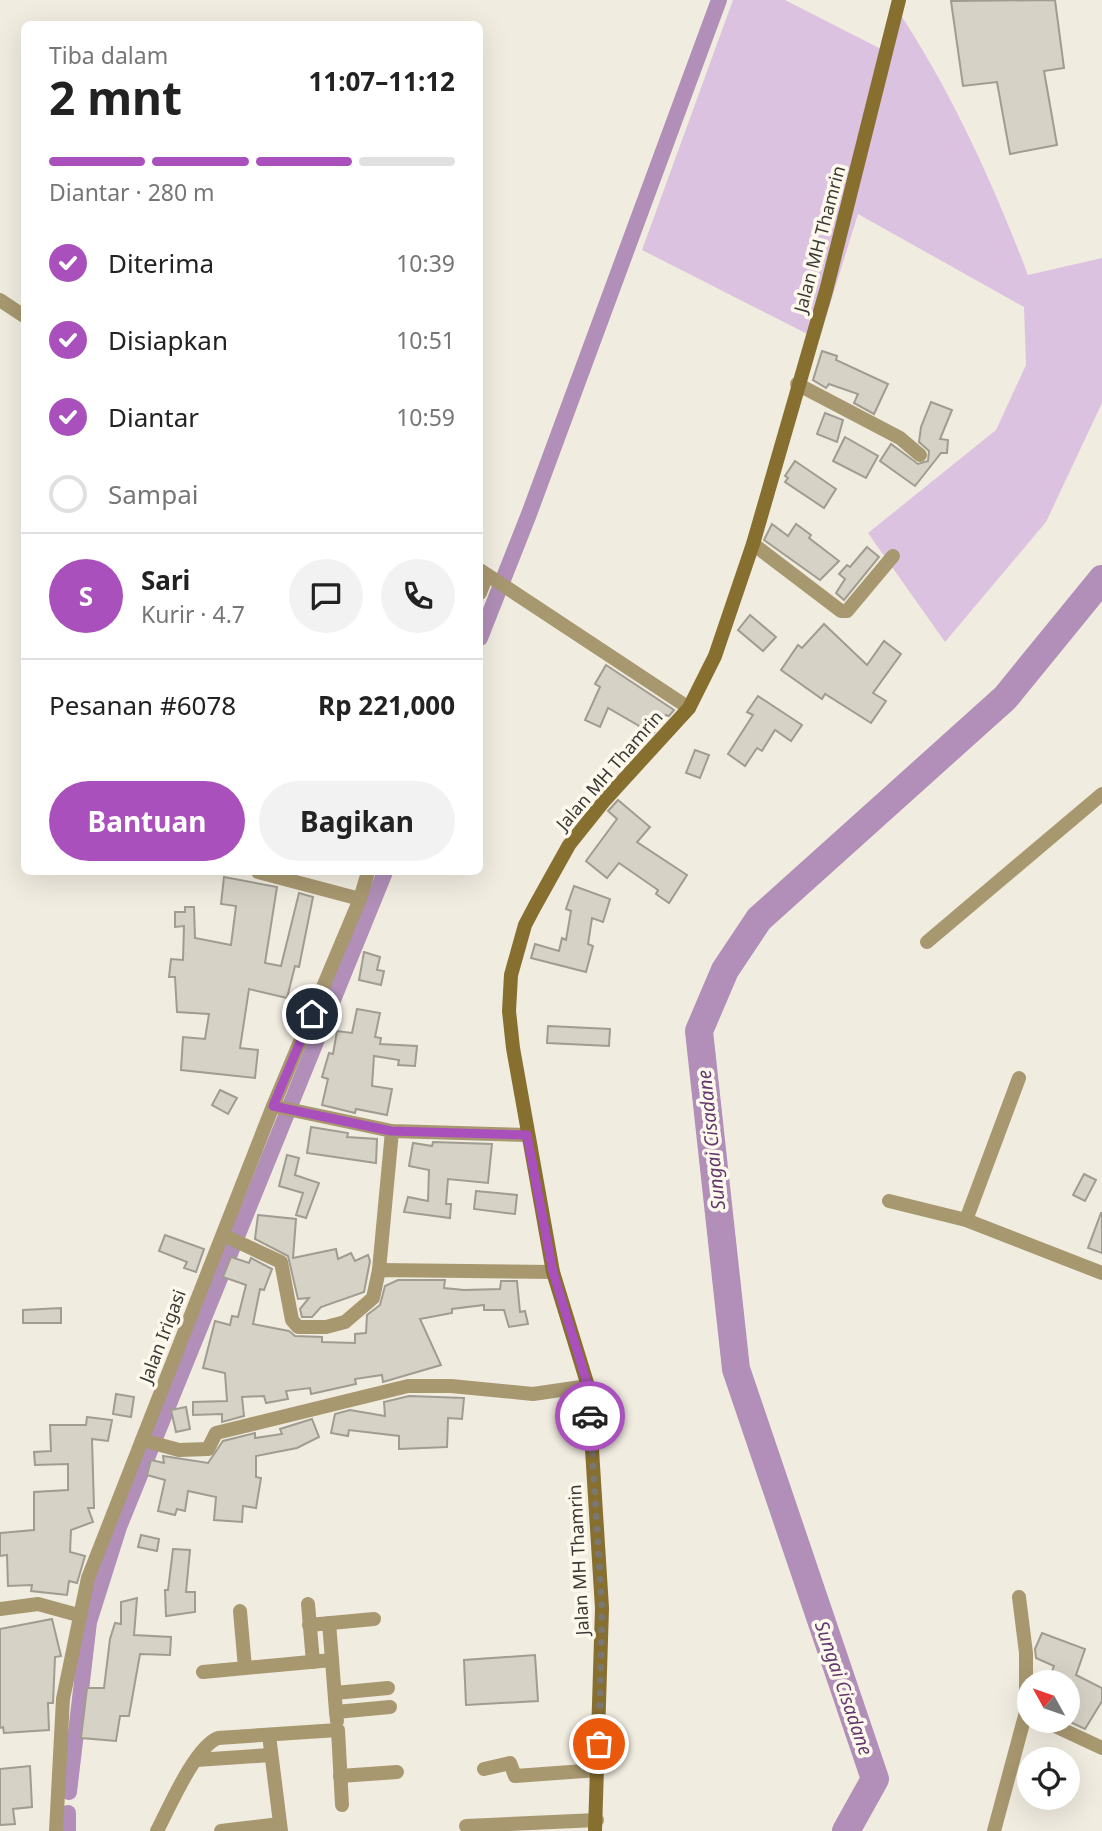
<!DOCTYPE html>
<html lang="id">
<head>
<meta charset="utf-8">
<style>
	:root { --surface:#fff; --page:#f2f2f2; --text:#222; --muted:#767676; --line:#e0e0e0; --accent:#a950bc }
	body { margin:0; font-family:"Noto Sans",sans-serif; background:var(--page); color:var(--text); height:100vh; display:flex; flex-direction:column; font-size:26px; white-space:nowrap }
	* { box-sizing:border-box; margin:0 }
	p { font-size:23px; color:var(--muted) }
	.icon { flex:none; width:38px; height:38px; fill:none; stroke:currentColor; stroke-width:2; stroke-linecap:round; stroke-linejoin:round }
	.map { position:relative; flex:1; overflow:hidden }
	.details { position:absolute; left:21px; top:21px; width:462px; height:854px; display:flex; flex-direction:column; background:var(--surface); border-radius:10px; box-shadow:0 7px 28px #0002 }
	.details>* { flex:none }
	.needle { width:46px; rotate:310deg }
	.tools { position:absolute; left:1017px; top:1670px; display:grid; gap:14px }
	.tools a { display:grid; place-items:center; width:63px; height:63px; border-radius:50%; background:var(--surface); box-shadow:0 7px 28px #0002; font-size:35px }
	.pin { position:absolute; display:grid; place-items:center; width:60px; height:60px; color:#fff; margin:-30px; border:4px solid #fff; border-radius:50%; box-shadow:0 2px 7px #0007 }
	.courier { position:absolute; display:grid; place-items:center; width:70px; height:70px; margin:-35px; border:5px solid #a950bc; border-radius:50%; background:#fff; color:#222; box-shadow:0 2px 9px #0007 }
	.headline em { font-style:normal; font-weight:700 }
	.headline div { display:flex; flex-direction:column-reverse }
	.headline { display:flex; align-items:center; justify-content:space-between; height:119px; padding:0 28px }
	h1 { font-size:46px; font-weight:700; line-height:52px }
	.bar { display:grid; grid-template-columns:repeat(4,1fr); gap:10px 7px; align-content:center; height:84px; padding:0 28px }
	.bar i { height:9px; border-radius:5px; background:var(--line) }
	.bar .selected { background:var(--accent) }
	.bar p { grid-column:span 4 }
	.line { display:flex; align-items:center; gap:18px; padding:0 28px; border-top:2px solid var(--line) }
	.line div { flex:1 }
	.round { display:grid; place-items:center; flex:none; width:74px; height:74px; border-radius:37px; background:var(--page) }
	ol { padding:0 28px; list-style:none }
	li { display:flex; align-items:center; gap:21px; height:77px }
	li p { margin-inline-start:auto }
	li .icon { padding:7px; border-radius:50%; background:var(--accent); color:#fff; stroke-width:4 }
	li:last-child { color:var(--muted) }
	li i { width:38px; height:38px; border:4px solid var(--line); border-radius:50% }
	.action { display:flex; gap:14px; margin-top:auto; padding:14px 28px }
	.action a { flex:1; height:80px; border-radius:42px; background:var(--accent); color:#fff; font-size:28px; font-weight:700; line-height:80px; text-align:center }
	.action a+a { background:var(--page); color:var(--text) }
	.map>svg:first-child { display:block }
	.green { fill:#dcc2e1 }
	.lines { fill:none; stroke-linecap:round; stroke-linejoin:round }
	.canal { stroke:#b18fb8; stroke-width:16 }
	.river { stroke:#b18fb8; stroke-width:28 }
	.building { fill:#d7d2c6; stroke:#a09c91; stroke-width:2 }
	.street { stroke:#a89870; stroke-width:14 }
	.secondary { stroke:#876f2f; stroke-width:14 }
	.done { stroke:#7a7870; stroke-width:7; stroke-dasharray:0 12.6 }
	.route { stroke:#a950bc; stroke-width:9 }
	.labels { text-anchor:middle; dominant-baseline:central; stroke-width:7; stroke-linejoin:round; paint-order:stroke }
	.street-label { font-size:18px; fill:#3a3934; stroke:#fef9ed }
	.water-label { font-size:19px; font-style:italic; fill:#63376d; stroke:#fef9ed }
</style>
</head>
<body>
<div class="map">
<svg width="1102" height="1831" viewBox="0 0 1102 1831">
	<rect width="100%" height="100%" fill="#f1ece0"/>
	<path class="green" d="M 733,0 L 785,0 L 883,50 L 896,8 C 951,90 993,183 1028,275 L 1102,258 L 1102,403 L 1046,522 L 945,642 L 868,533 L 996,430 L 1026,365 L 1024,307 L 858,214 L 819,340 L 642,250 Z"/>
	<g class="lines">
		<g class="canal">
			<polyline points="480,638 529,514 719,0"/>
			<polyline points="69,1792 89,1622 119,1527 385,872"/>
			<polyline points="68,1831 68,1813"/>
		</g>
		<polyline class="river" points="846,1831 875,1779 736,1369 699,1031 725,970 759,919 1005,698 1102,579"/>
	</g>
	<g class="building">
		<polygon points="1055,0 1064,68 1044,71 1057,145 1010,154 997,82 963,86 951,1"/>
		<polygon points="822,351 837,356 836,360 888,384 874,414 854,403 858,394 829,384 826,388 813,380"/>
		<polygon points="931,402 952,410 940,439 948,440 947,453 941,453 915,486 880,461 891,444 918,464 928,461 929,451 919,442 921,427"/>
		<polygon points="825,413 843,420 837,442 817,434"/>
		<polygon points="845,437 878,456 866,478 833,461"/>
		<polygon points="795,461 836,489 824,508 785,482 788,478 785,476"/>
		<polygon points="772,524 788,536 796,524 811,535 809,538 839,561 820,580 764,540"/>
		<polygon points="867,547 879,557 844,600 836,593 845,579 839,574 847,565 850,567"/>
		<polygon points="750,615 776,637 763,651 738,630"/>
		<polygon points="824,624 867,665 884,641 901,654 873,693 886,701 871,723 825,694 822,699 781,670 798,645 802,648"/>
		<polygon points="606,665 674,710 669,716 666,715 653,734 608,708 600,727 585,720 600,687 595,684"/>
		<polygon points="758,696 802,725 791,741 775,730 762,751 757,748 745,766 728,754 753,715 747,712"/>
		<polygon points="695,750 709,755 700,778 686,773"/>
		<polygon points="618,800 650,827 637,842 687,875 669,903 656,894 658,890 619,863 607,878 586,861 617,819 608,811"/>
		<polygon points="224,877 277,887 265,963 281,966 299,893 313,897 299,967 295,966 287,998 249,989 240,1048 258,1050 255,1078 181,1070 183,1037 205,1039 209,1014 177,1012 175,977 169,977 171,959 183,960 184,926 175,927 175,912 185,912 185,907 194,907 195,938 231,945 236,906 221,904"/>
		<polygon points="574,886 610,899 603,922 592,918 588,944 593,946 586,972 531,958 535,944 559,951 562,938 566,940 571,911 566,909"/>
		<polygon points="364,952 380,957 377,970 384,971 381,985 359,980"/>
		<polygon points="357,1009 380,1013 375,1037 381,1038 380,1044 417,1046 415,1066 398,1065 399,1060 374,1056 372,1086 392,1089 387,1115 356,1109 355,1113 322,1105 328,1079 322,1077 329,1053 333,1054 337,1031 352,1033"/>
		<polygon points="548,1026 610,1029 609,1046 547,1043"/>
		<polygon points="220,1090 237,1098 228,1114 212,1105"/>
		<polygon points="311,1127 348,1133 347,1137 377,1139 376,1163 307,1153"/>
		<polygon points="433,1142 492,1144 488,1183 448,1179 446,1204 451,1204 450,1218 404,1212 408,1197 428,1201 429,1170 409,1166 413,1143 432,1146"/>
		<polygon points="287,1155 299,1158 295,1175 319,1183 306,1218 296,1215 303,1193 279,1186"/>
		<polygon points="1084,1174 1096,1180 1085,1201 1073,1195"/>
		<polygon points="476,1191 517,1195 515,1214 474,1209"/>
		<polygon points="1101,1213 1102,1213 1102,1253 1088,1248"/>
		<polygon points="258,1215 296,1219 293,1258 336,1249 338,1259 351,1253 355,1261 368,1255 370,1261 364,1292 321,1307 312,1317 302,1317 300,1309 309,1298 298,1299 288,1256 255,1239"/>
		<polygon points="165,1235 204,1249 196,1272 184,1268 187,1262 159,1251"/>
		<polygon points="231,1257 249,1263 251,1258 272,1269 264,1290 260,1289 253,1324 289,1331 295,1336 322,1337 322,1342 355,1343 355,1334 366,1333 367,1315 380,1305 385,1286 398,1280 445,1280 444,1288 464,1290 500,1289 501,1281 517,1281 520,1312 525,1311 528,1324 509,1327 504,1310 484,1310 484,1305 452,1309 452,1313 420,1319 441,1365 383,1382 382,1375 355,1379 356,1384 311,1394 310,1388 286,1391 288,1399 266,1403 264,1396 242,1397 244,1416 222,1422 222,1414 193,1415 193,1402 227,1401 225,1373 203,1368 215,1321 230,1325 232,1316 238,1317 246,1285 223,1277"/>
		<polygon points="61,1308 61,1323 23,1323 23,1310"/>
		<polygon points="116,1394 134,1397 131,1417 113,1414"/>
		<polygon points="409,1396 464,1398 462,1419 448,1418 447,1447 399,1449 399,1436 349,1430 348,1436 331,1433 335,1414 350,1410 385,1416 384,1402"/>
		<polygon points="186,1407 190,1429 176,1432 171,1410"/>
		<polygon points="87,1417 112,1420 108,1441 92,1439 94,1508 88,1508 93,1522 71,1530 70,1552 85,1556 77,1583 69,1581 67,1595 31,1591 32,1585 8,1586 7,1555 0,1556 0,1533 34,1530 34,1492 68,1490 68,1464 35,1465 34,1452 51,1451 50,1425 86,1425"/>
		<polygon points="312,1419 319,1437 297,1448 256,1456 256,1477 261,1478 256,1508 243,1506 242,1522 214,1520 216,1497 188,1491 185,1511 177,1509 175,1515 158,1511 165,1480 147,1475 151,1460 164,1463 163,1456 208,1463 223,1441 255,1433 255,1438 282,1434 280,1429"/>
		<polygon points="141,1535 159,1539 157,1551 138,1547"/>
		<polygon points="173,1549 190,1550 186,1592 195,1592 195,1612 166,1616 165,1590 168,1590"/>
		<polygon points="137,1598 134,1635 171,1637 170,1655 140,1654 129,1716 120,1716 116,1741 81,1738 87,1688 104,1688 110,1639 115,1623 121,1624 121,1602"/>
		<polygon points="52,1619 61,1656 55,1657 53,1703 48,1703 49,1730 4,1733 3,1727 0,1728 0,1629"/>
		<polygon points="1042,1633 1085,1649 1076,1675 1102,1688 1102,1701 1085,1729 1068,1721 1068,1682 1048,1682 1054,1666 1036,1658 1035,1649"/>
		<polygon points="535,1655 538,1701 466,1705 464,1660"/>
		<polygon points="30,1766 32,1807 13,1809 15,1824 0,1825 0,1769"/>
	</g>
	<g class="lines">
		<g class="street">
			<polyline points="0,300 24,316"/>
			<polyline points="797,384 900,438 920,455"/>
			<polyline points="753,544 841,611 847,611 893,556"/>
			<polyline points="480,570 689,708"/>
			<polyline points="480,593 487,575"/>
			<polyline points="258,872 360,899"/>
			<polyline points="927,942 1102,794"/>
			<polyline points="273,1106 392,1131 527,1135"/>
			<polyline points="889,1201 966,1220 1102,1273"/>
			<polyline points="966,1220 1019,1078"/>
			<polyline points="223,1235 281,1262 292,1320 298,1327 326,1327 345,1322 373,1298 379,1270 553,1272"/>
			<polyline points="379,1270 392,1131"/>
			<polyline points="142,1440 179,1450 208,1449 216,1433 408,1386 451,1386 533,1394 588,1386"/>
			<polyline points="308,1604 313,1662"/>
			<polyline points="0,1609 38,1604 78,1615"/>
			<polyline points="240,1611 245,1668"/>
			<polyline points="329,1623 332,1660"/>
			<polyline points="309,1625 374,1619"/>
			<polyline points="203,1672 332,1660 336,1712"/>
			<polyline points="335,1693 388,1688"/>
			<polyline points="1042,1720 1102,1748"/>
			<polyline points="337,1721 336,1712 390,1707"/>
			<polyline points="269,1735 281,1831"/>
			<polyline points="196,1760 271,1755"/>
			<polyline points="484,1769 510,1763 515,1776 598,1770"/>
			<polyline points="340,1776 397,1772"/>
			<polyline points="466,1826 597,1820"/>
			<polyline points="56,1831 63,1699 88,1578 273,1106 360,899 368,872"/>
			<path d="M 157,1831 C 169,1808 195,1747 218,1738 L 338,1730 L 342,1805"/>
			<polyline points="221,1831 280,1824"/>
			<polyline points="994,1831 1026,1712 1026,1653 1019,1597"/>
		</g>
		<polyline class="secondary" points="595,1831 602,1608 588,1386 553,1272 513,1048 509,1011 511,975 525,925 535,906 569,845 605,800 689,708 715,656 753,544 826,291 899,0"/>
	</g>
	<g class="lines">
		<polyline class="done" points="590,1416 602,1608 599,1744"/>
		<polyline class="route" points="312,1014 273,1106 391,1131 527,1135 553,1272 588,1386 590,1416"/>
	</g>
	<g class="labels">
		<g class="street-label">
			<text transform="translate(819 239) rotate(-75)">Jalan MH Thamrin</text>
			<text transform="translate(609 770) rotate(-49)">Jalan MH Thamrin</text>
			<text transform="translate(162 1336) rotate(-69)">Jalan Irigasi</text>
			<text transform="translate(578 1560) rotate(-93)">Jalan MH Thamrin</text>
		</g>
		<g class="water-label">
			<text transform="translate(711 1140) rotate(-96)">Sungai Cisadane</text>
			<text transform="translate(844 1688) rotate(71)">Sungai Cisadane</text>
		</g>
	</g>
</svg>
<div class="tools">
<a><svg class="needle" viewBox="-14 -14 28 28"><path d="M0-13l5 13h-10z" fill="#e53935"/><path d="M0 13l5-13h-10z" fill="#767676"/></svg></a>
<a><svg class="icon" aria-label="locate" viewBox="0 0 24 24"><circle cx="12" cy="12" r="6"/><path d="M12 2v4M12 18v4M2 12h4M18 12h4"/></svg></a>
</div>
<div class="pin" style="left:599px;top:1744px;background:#ea580c"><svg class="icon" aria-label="bag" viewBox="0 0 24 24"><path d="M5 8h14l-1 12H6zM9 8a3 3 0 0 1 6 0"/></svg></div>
<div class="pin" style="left:312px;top:1014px;background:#1f2937"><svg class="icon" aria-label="home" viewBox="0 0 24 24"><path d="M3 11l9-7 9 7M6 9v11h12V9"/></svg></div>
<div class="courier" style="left:590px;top:1416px"><svg class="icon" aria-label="car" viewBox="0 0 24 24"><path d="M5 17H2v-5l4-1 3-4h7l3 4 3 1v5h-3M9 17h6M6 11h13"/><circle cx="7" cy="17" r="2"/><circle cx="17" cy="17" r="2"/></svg></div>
<section class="details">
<div class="headline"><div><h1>2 mnt</h1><p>Tiba dalam</p></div><em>11:07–11:12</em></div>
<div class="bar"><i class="selected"></i><i class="selected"></i><i class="selected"></i><i></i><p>Diantar · 280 m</p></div>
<ol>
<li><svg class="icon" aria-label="check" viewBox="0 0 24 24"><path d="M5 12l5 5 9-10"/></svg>Diterima<p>10:39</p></li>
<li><svg class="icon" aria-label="check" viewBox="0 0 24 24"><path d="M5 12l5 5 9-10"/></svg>Disiapkan<p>10:51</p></li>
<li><svg class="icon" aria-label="check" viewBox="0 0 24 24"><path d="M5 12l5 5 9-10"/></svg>Diantar<p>10:59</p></li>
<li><i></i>Sampai</li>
</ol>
<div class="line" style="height:126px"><b class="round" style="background:var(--accent);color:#fff">S</b><div><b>Sari</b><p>Kurir · 4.7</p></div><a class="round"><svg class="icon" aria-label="chat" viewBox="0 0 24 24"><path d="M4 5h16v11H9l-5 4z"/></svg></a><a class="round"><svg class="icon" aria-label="phone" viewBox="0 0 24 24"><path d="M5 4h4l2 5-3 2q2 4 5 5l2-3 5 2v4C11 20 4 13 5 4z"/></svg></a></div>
<div class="line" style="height:91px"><div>Pesanan #6078</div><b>Rp 221,000</b></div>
<div class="action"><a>Bantuan</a><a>Bagikan</a></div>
</section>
</div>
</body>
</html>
